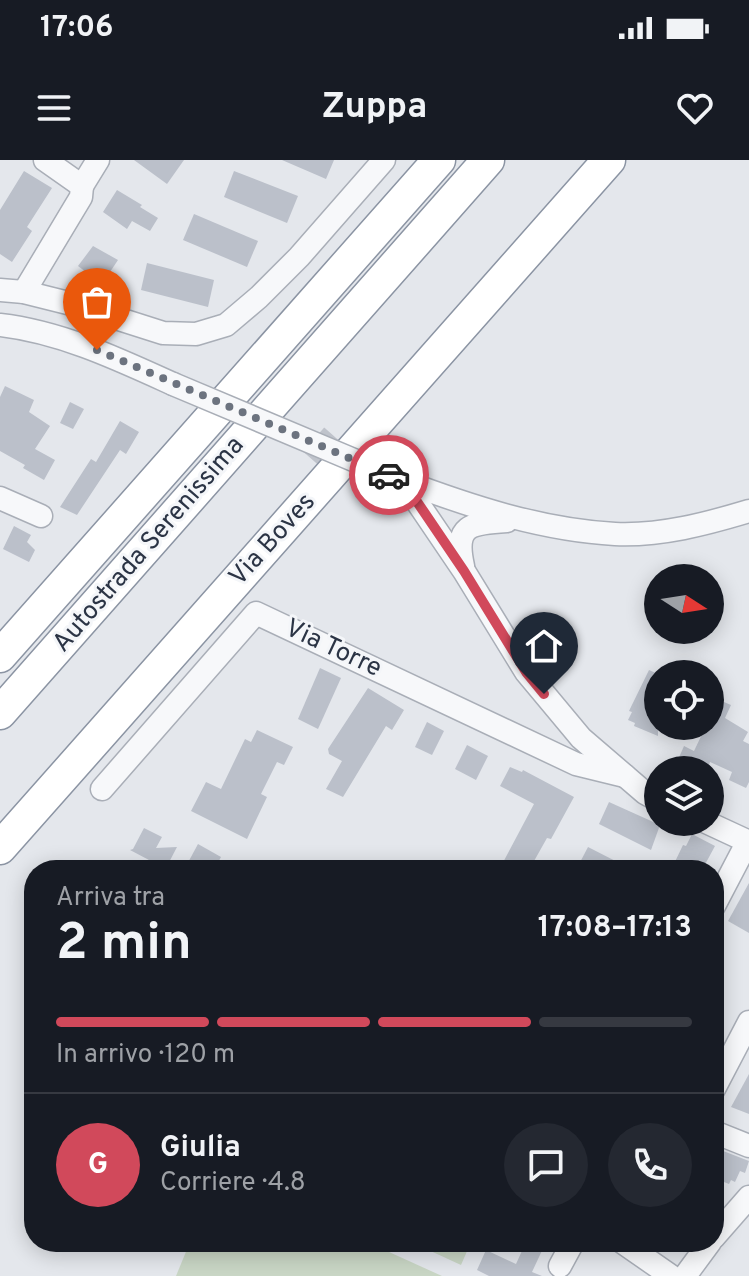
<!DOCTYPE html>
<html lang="it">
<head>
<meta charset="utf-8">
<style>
	:root { --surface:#171b24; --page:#242831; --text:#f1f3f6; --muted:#9ea1a6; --line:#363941; --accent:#d1495b }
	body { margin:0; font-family:Overpass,sans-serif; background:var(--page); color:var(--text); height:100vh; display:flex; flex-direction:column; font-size:30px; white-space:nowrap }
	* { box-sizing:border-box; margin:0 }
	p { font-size:26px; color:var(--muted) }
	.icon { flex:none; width:44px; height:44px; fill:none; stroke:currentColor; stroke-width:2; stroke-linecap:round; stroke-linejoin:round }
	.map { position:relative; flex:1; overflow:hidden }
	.sheet { position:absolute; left:24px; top:700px; width:700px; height:392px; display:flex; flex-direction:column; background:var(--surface); border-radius:32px; box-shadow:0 4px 20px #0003 }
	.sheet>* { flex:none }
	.needle { width:52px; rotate:102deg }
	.controls { position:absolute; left:644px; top:404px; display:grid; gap:16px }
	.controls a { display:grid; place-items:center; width:80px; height:80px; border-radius:50%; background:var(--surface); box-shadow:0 4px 20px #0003; font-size:40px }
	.pin { position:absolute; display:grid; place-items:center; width:68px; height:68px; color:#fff; margin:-82px -34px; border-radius:50% 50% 50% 0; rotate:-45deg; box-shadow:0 0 8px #0007 }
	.pin .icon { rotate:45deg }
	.courier { position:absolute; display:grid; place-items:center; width:80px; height:80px; margin:-40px; border:6px solid #d1495b; border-radius:50%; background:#fff; color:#222; box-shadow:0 2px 10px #0007 }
	.head em { font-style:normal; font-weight:700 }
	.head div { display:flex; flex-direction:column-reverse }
	.head { display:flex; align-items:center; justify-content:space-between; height:136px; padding:0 32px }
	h1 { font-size:52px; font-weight:700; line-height:60px }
	.bar { display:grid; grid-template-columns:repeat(4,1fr); gap:12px 8px; align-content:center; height:96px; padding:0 32px }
	.bar i { height:10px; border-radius:6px; background:var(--line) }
	.bar .selected { background:var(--accent) }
	.bar p { grid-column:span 4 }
	.line { display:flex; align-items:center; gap:20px; padding:0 32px; border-top:2px solid var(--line) }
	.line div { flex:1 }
	.round { display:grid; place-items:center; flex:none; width:84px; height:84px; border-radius:42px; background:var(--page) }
	.status { display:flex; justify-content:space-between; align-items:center; height:56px; padding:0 40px; background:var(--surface); direction:ltr }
	.status svg { height:22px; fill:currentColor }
	header { display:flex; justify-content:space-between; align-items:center; height:104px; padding:0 32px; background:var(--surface); font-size:36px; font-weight:700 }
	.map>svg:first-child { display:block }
	.pitch { fill:#c9d6c5 }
	.building { fill:#bbc0ca }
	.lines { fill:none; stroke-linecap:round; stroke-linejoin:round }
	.highway-tunnel { stroke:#bfc3cb; stroke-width:32; stroke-dasharray:32 16; stroke-linecap:butt }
	.minor-casing { stroke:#a9aeb7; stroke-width:25 }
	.highway-casing { stroke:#8b94a3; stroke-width:35 }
	.minor { stroke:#f7f8fa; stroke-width:22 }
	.highway { stroke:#fff; stroke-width:32 }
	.minor-bridge-casing { stroke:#a9aeb7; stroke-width:25; stroke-linecap:butt }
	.minor-bridge { stroke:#f7f8fa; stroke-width:22 }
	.done { stroke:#6c737f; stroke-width:8; stroke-dasharray:0 14.4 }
	.route { stroke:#d1495b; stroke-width:10 }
	.labels { text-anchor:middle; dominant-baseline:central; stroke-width:6; stroke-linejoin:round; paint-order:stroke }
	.street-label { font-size:26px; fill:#2b3445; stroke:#f4f6f9 }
</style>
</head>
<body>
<div class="status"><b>17:06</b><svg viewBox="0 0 49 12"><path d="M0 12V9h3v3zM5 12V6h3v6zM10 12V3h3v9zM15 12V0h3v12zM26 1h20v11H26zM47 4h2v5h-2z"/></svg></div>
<header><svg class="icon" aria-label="menu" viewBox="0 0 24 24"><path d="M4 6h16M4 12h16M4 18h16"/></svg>Zuppa<svg class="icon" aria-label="heart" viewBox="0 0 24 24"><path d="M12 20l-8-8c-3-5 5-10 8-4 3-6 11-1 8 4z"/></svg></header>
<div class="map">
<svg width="749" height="1116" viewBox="0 0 749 1116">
	<rect width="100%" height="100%" fill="#e4e7ec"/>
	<g class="pitch">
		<polygon points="190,1082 367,1082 442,1116 176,1116"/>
		<polygon points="411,1082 471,1082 461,1105"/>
	</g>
	<g class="building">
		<polygon points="134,0 184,0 167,24"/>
		<polygon points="282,0 334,0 326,19"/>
		<polygon points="24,11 52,28 27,67 32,71 12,102 0,94 0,50"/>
		<polygon points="234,11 298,36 287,63 224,37"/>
		<polygon points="117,30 142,45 140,47 158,58 150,71 132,61 127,69 103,52"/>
		<polygon points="194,54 258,81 247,107 183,80"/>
		<polygon points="93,86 118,100 102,124 78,106"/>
		<polygon points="147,103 214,120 208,147 141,130"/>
		<polygon points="5,226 34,240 29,252 50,266 35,289 55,300 44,320 23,308 25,305 0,291 0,237"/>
		<polygon points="70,242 84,249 73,269 60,263"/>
		<polygon points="120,261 139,272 126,294 120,290 77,355 60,347 91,299 96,302"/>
		<polygon points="14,366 31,375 27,382 35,390 29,402 3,389"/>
		<polygon points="320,508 341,518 318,569 298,559"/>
		<polygon points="649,510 658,514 658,576 634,566 635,563 628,560 632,552 629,551"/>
		<polygon points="368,528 404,550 392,570 386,566 343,637 326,629 342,601 329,594 328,589"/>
		<polygon points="710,536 731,545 725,558 748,572 743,581 749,584 749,622 746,628 729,620 732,612 710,602 707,610 689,610 677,602 684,586 694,591 706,566 710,566"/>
		<polygon points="427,562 444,571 432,595 415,587"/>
		<polygon points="257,570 293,587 284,605 277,602 261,634 267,637 247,679 191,651 206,622 221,629 245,579 251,582"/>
		<polygon points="467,585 488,596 476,620 455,609"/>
		<polygon points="510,607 522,612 523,610 574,637 551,679 547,678 529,710 499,710 534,644 500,626"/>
		<polygon points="609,642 660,665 651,690 599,664"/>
		<polygon points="144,668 162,677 156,688 177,687 165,710 144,710 149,700 130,690 133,689"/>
		<polygon points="692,674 715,686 702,710 671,710 683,685 686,686"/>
		<polygon points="198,684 221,697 214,710 184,710"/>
		<polygon points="588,687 633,710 576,710"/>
		<polygon points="749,723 749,773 728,761"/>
		<polygon points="749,914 749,954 731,947"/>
		<polygon points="718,989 749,1001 745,1013 740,1011 735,1022 731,1020 729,1024 714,1018 714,999"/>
		<polygon points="526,1082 546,1082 532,1112 542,1116 489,1116 477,1110 486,1090 516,1104"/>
	</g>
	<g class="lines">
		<polyline class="highway-tunnel" points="315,302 338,276"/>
		<defs>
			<g id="minor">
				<polyline points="82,26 98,0"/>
				<polyline points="0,130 24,132 72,144 163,173 196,174 226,165 259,137 299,97 384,0"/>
				<polyline points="24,132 81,37 82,26 45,0"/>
				<path d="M 0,165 C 61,172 118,199 173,224"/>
				<path d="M 400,320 C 469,346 541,370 615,374 C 661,376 706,364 749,351"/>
				<polyline points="403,321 464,411 526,512 581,578 645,633 658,640"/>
				<polyline points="0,338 41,356"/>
				<path d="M 463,406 C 454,365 470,363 507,361"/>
				<polyline points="102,629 256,453 576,604 625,616"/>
				<polyline points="706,662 749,682"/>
				<polyline points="714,746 748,681"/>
				<polyline points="714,929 749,862"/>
				<polyline points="714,972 749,986"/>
				<polyline points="714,1077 749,1037"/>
				<polyline points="622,1082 671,1116"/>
				<polyline points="560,1106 573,1082"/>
				<polyline points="685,1116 710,1082"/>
			</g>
			<g id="highway">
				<polyline points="0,496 439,0"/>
				<polyline points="0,553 488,0"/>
				<polyline points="0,688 609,0"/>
			</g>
		</defs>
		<use href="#minor" class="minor-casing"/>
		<use href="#highway" class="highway-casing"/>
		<use href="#minor" class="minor"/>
		<use href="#highway" class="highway"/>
		<defs>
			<polyline id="minor-bridge" points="173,224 394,317"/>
		</defs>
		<use href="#minor-bridge" class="minor-bridge-casing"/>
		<use href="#minor-bridge" class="minor-bridge"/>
	</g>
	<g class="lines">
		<polyline class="done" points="97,190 389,315"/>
		<polyline class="route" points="389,315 403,321 464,411 526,512 544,534"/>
	</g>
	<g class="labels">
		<g class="street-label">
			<text transform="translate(273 380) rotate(-48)">Via Boves</text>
			<text transform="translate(149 385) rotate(-49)">Autostrada Serenissima</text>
			<text transform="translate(333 489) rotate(25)">Via Torre</text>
		</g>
	</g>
</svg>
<div class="controls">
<a><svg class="needle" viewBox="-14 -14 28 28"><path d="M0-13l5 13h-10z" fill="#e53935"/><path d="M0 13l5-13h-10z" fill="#9ea1a6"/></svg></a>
<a><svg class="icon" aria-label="locate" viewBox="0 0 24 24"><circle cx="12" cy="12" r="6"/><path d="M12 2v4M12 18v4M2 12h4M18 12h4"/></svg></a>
<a><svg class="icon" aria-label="layers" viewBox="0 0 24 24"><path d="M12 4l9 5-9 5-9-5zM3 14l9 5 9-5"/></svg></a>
</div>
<div class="pin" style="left:97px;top:190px;background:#ea580c"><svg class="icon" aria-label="bag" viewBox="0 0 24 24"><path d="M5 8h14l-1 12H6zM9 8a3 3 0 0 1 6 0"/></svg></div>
<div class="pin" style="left:544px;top:534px;background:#1f2937"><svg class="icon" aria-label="home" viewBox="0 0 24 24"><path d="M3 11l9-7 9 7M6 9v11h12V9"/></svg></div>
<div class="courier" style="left:389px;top:315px"><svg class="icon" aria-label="car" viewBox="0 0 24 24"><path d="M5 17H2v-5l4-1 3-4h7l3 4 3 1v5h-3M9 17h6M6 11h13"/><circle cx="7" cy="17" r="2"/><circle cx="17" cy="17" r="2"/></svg></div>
<section class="sheet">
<div class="head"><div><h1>2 min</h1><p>Arriva tra</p></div><em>17:08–17:13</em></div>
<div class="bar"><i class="selected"></i><i class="selected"></i><i class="selected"></i><i></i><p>In arrivo · 120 m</p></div>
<div class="line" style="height:144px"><b class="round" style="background:var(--accent);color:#fff">G</b><div><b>Giulia</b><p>Corriere · 4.8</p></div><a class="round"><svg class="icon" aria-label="chat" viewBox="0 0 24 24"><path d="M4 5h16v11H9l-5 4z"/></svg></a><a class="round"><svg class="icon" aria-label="phone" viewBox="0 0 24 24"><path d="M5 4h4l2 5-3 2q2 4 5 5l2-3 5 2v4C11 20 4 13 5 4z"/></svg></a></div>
</section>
</div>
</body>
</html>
